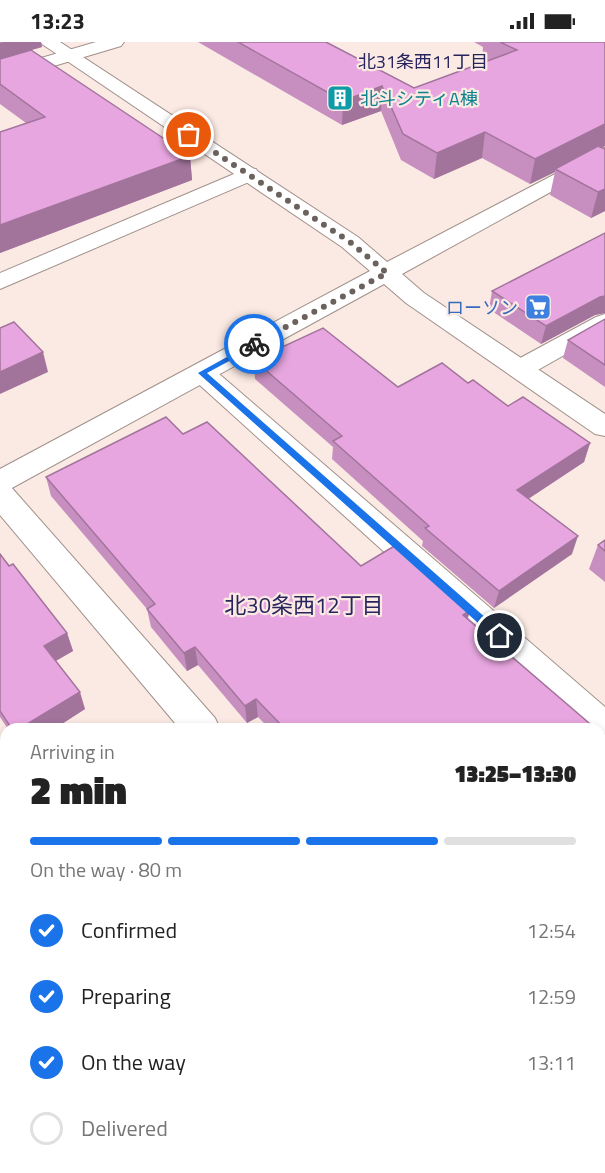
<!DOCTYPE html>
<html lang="en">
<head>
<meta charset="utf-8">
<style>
	:root { --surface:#fff; --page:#f6f6f6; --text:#222; --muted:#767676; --line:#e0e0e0; --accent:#1a73e8 }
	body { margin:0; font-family:"Titillium Web","Noto Sans JP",sans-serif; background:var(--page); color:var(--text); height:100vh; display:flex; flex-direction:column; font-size:22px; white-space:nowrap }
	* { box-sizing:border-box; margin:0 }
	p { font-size:20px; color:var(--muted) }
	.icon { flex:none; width:33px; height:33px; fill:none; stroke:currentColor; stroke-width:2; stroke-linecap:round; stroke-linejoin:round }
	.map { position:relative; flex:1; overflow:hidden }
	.drawer { position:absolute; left:0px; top:681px; width:606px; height:450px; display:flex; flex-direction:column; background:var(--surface); border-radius:18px 18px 0 0; box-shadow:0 3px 9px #0003 }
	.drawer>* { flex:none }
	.pin { position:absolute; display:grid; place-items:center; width:51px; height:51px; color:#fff; margin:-26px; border:3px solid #fff; border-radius:50%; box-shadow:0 2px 6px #0007 }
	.courier { position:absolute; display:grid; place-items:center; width:60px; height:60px; margin:-30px; border:4px solid #1a73e8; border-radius:50%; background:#fff; color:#222; box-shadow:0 2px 8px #0007 }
	.headline em { font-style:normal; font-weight:800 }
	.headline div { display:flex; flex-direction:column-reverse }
	.headline { display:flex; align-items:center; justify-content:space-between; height:102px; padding:0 30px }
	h1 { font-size:39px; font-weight:800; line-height:45px }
	.bar { display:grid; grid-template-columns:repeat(4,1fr); gap:9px 6px; align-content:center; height:72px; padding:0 30px }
	.bar i { height:8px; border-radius:4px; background:var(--line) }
	.bar .current { background:var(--accent) }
	.bar p { grid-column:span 4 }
	ol { padding:0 30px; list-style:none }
	li { display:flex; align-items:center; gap:18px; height:66px }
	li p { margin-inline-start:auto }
	li .icon { padding:6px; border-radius:50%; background:var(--accent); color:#fff; stroke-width:4 }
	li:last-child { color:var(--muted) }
	li i { width:33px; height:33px; border:3px solid var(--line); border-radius:50% }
	.status { display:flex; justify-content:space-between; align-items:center; height:42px; padding:0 30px; background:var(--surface); direction:ltr }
	.status svg { height:16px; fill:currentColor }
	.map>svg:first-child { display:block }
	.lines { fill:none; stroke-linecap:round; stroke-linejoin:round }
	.minor-casing { stroke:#a0908a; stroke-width:2 }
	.tertiary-casing { stroke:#a0908a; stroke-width:2 }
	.minor { fill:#fff; fill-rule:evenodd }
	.tertiary { fill:#fff; fill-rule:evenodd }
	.wall { fill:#c78fc0 }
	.shaded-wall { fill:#a2749c }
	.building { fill:#e7a6df; stroke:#a2749c; stroke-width:1.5 }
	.route { fill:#1a73e8 }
	.done { stroke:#6b625e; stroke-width:6; stroke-dasharray:0 10.8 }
	.labels { text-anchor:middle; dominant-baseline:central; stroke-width:4.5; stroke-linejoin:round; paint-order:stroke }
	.far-neighbourhood-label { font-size:18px; fill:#27245e; stroke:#fbeae3 }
	.far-culture-label { font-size:18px; fill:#0d838f; stroke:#fbeae3; text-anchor:start }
	.far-shop-label { font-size:18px; fill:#366cbe; stroke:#fbeae3; text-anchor:end }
	.neighbourhood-label { font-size:22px; fill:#27245e; stroke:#fbeae3 }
</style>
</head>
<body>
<div class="status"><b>13:23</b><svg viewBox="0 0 49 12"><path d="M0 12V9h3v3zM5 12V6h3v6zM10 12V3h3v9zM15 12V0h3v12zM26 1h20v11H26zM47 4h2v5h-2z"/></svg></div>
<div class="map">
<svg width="605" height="1131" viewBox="0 0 605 1131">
	<rect width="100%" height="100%" fill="#fbeae3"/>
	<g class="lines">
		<defs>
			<g id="minor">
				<polygon points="96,0 124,0 121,4 0,40 0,28"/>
				<polygon points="248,126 256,127 259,132 256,137 0,247 0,231"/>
				<polygon points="605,272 605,290 529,333 520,335 511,333 507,327 511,321 596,275"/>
				<polygon points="202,322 211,325 605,665 605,703 600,701 600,687 580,687 193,337 189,331 193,325"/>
				<polygon points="0,442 11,445 215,676 220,687 180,687 0,473"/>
				<polygon points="605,790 605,830 600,832 600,792"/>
				<polygon points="600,1119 605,1131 554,1131 552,1125 600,1125"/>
				<polygon points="224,1125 277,1125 275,1131 222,1131"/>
			</g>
			<polygon id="tertiary" points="39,0 60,0 358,195 387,220 605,106 605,120 402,232 424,251 605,372 605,394 595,392 406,261 384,242 10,447 0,450 0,427 370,229 342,205"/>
		</defs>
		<use href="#minor" class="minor-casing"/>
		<use href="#tertiary" class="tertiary-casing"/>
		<use href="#minor" class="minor"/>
		<use href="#tertiary" class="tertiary"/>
	</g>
	<g class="wall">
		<polygon points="0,0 41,0 42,5 17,12 190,114 192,138 0,211 0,90 26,81 0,62"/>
		<polygon points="198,0 326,0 414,46 487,19 482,17 483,5 474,0 605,0 605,104 602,106 605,169 591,176 550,153 555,130 530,142 482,116 434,137 401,118 381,69 342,83"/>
		<polygon points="605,191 605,271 595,273 541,302 489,267 492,249"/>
		<polygon points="605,277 605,345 563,316 568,298"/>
		<polygon points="254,318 398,345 468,341 508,364 590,401 584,420 528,457 572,512 494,566 422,504 423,499 332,417 333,405 255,337"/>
		<polygon points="183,392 361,524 470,568 468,576 596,687 270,687 258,675 247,681 198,623 187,629 151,585 147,567 51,454 46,435"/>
		<polygon points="605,498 605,540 589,527 598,503"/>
		<polygon points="0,512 67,591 73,609 56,619 85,667 54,687 8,687 0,675"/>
		<polygon points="605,852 605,988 600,983 600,857"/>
	</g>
	<g class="shaded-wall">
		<polygon points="4,0 41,0 42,5 17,12 0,26 0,1"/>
		<polygon points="382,44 381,69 342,83 343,59"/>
		<polygon points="605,82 605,104 557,129 555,127 555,130 530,142 535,117"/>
		<polygon points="485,90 482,116 434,137 437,111"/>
		<polygon points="190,114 192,138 0,211 0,183"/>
		<polygon points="605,147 605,169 591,176 598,150"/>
		<polygon points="605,254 605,271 595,273 541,302 546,284 600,255"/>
		<polygon points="43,310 48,330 0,352 0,330"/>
		<polygon points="590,401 584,420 513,467 517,448"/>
		<polygon points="578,494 572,512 494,566 499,549"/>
		<polygon points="470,568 465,586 463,573"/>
		<polygon points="67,591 73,609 50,622 44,604"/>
		<polygon points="195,605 198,623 187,629 184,611"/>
		<polygon points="80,650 85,667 54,687 19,687"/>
		<polygon points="256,657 258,675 247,681 245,664"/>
		<polygon points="605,703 605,708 600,717 600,707"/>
	</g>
	<g class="building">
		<polygon points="238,0 326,0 414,46 517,8 500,0 605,0 605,82 535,117 485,90 437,111 403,92 382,44 343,59"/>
		<polygon points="31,8 190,114 0,183 0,90 45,75 0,42 0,17"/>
		<polygon points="598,104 605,107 605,147 598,150 555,127"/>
		<polygon points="605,191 605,254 600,255 546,284 492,249"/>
		<polygon points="605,277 605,323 568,298"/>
		<polygon points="14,280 43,310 0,330 0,286"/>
		<polygon points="323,286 398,345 442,321 468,341 473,338 508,364 523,355 590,401 517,448 578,494 499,549 425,486 429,484 333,399 342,394 254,318"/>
		<polygon points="166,375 183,392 207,380 361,524 396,503 470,568 463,573 596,687 285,687 256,657 245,664 195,605 184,611 147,567 155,562 46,435"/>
		<polygon points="605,498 605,509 598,503"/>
		<polygon points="0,512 9,524 13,522 67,591 44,604 80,650 19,687 12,687 0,669"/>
		<polygon points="600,690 605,694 605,703 600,707"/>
		<polygon points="6,720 6,925 0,916 0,724"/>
		<polygon points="605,852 605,967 600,962 600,857"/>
		<polygon points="329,1125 517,1125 522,1131 323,1131"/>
	</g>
	<polygon class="route" points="254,300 257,304 207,331 503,591 503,597 496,597 198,331"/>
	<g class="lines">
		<polyline class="done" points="189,93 350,200 387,231 254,302"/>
	</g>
	<defs>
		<symbol id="building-square" viewBox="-11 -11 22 22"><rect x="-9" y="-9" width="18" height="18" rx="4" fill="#0f9aa8" stroke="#fbeae3"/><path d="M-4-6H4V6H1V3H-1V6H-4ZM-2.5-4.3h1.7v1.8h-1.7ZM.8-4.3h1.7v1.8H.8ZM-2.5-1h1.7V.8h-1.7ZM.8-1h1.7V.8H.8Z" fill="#fff"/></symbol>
		<symbol id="supermarket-square" viewBox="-11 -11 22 22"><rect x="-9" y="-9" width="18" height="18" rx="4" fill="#3f7fe0" stroke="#fbeae3"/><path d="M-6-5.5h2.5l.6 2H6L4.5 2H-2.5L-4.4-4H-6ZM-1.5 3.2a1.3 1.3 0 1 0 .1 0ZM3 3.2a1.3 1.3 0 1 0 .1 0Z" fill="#fff"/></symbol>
	</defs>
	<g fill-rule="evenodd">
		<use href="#building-square" x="325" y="41" width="30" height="30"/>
		<use href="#supermarket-square" x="523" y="250" width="30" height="30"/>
	</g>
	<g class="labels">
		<g class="far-neighbourhood-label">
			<text x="423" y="19">北31条西11丁目</text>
		</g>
		<g class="far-culture-label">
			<text x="360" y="56">北斗シティA棟</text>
		</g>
		<g class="far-shop-label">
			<text x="518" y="265">ローソン</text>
		</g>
		<g class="neighbourhood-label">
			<text x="304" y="563">北30条西12丁目</text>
		</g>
	</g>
</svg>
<div class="pin" style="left:189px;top:93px;background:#ea580c"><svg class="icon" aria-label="bag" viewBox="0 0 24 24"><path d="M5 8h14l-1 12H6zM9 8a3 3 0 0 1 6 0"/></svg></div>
<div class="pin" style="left:500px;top:594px;background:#1f2937"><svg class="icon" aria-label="home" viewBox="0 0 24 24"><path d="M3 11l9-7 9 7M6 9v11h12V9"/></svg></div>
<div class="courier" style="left:254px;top:302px"><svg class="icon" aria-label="bike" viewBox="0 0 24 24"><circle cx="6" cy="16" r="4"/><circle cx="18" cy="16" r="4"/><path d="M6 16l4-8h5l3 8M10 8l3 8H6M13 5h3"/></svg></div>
<section class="drawer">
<div class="headline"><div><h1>2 min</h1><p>Arriving in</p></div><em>13:25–13:30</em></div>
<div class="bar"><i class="current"></i><i class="current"></i><i class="current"></i><i></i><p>On the way · 80 m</p></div>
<ol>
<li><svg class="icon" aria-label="check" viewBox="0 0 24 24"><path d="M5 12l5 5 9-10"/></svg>Confirmed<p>12:54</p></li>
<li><svg class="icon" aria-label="check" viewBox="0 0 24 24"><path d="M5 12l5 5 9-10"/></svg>Preparing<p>12:59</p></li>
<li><svg class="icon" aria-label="check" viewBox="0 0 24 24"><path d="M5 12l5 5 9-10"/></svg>On the way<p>13:11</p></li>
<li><i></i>Delivered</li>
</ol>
</section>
</div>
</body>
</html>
